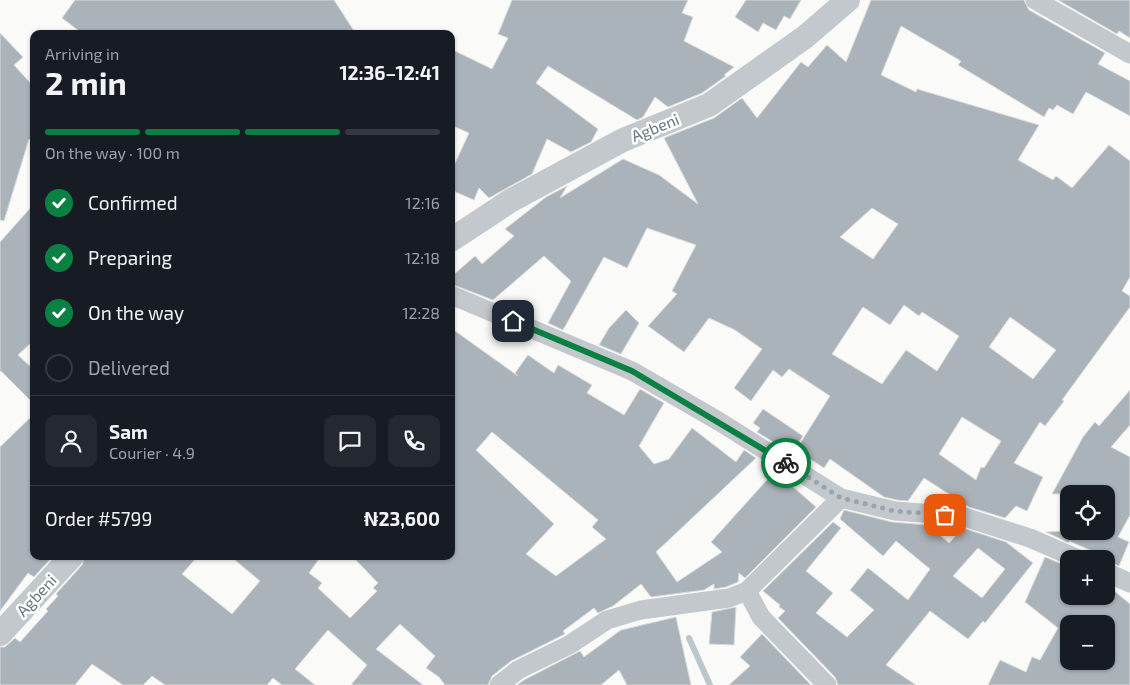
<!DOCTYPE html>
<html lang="en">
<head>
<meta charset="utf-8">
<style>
	:root { --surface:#171b24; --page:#242831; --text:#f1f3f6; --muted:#9ea1a6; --line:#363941; --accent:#0b8043 }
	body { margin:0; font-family:"Exo 2",sans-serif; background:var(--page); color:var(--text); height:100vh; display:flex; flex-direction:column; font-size:19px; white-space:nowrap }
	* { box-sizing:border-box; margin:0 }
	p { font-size:16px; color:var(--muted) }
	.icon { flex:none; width:28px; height:28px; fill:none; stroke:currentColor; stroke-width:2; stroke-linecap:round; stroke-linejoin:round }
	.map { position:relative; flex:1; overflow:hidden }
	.side { position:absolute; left:30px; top:30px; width:425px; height:530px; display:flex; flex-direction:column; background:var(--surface); border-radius:10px; box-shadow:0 1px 4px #0004 }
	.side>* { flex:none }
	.buttons { position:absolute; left:1060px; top:485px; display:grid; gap:10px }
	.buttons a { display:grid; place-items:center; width:55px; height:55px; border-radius:10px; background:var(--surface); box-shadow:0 1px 4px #0004; font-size:25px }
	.pin { position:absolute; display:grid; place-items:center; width:42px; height:42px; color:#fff; margin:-21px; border-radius:10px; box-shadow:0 2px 8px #0006 }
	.courier { position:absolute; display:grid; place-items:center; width:50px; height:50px; margin:-25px; border:4px solid #0b8043; border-radius:50%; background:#fff; color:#222; box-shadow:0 1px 6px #0007 }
	.overview em { font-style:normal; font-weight:700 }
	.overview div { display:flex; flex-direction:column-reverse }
	.overview { display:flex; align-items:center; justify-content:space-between; height:85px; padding:0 15px }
	h1 { font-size:32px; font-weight:700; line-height:38px }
	.bar { display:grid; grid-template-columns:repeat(4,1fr); gap:8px 5px; align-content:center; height:60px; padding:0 15px }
	.bar i { height:6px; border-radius:4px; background:var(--line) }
	.bar .on { background:var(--accent) }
	.bar p { grid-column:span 4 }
	.line { display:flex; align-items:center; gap:12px; padding:0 15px; border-top:1px solid var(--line) }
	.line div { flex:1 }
	.round { display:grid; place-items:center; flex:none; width:52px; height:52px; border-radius:10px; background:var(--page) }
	ol { padding:0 15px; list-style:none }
	li { display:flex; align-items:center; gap:15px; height:55px }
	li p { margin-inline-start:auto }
	li .icon { padding:5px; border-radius:50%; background:var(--accent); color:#fff; stroke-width:4 }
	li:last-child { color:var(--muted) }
	li i { width:28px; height:28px; border:2px solid var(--line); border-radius:50% }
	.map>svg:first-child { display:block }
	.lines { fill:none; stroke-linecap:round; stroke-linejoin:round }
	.stream { stroke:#bbc7cb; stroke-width:6 }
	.building { fill:#aab3b9; stroke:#dcdcda; fill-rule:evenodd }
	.minor { stroke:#c3c8cc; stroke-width:19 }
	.tertiary { stroke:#c3c8cc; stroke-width:24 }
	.done { stroke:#99a4ac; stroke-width:5; stroke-dasharray:0 9 }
	.route { stroke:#0b8043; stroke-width:6 }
	.labels { text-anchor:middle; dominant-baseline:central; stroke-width:5; stroke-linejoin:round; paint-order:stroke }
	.street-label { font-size:16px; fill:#657683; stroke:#fff }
</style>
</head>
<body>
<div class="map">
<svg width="1130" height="685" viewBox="0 0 1130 685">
	<rect width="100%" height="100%" fill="#fafaf8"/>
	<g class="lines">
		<polyline class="stream" points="689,638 710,685"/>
	</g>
	<g class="building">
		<polygon points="75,0 334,0 356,34 83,34 62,18"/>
		<polygon points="512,0 688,0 682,13 693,17 684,41 734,67 724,75 726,76 702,93 668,107 655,97 643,117 637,120 548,66 536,83 598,129 591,142 571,152 547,139 532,174 489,198 479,188 474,200 451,190 451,172 469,133 451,125 451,49 492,69 508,38 498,34"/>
		<polygon points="746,0 801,0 790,19 784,16 776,30 763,23 758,32 735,17"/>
		<path d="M 871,0 L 1024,0 L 1029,10 L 1105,53 L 1098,64 L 1130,81 L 1130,116 L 1086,92 L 1073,114 L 1057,105 L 1053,110 L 1049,108 L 1044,117 L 958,65 L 961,61 L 901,26 L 881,75 L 916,92 L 917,89 L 1039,125 L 1018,160 L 1053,180 L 1056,176 L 1072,188 L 1109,145 L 1130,161 L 1130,277 L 1122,291 L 1130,296 L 1130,307 L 1062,400 L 1064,401 L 1045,426 L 1040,422 L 1014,463 L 1043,477 L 1027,511 L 1016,506 L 1005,518 L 969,507 L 924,478 L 908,501 L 897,500 L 884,497 L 830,459 L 824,468 L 796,450 L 830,396 L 789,369 L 782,377 L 773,370 L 751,401 L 734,388 L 762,349 L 735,330 L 709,318 L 684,352 L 648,326 L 677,294 L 672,291 L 696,245 L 647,228 L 627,268 L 604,257 L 563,330 L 548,323 L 571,281 L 544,256 L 493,300 L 451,284 L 451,277 L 475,256 L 482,264 L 514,236 L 505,229 L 546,197 L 567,186 L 560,198 L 623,159 L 659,175 L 698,204 L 664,138 L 714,118 L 742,98 L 757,118 L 801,62 L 808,67 L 827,45 L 846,62 ZM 872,208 L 898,224 L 873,259 L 840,237 ZM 904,305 L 919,316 L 922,312 L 959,336 L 937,371 L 906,350 L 882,384 L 832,354 L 863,307 L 890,325 ZM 1010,317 L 1056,350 L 1033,379 L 989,347 ZM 962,417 L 1001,441 L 984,468 L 981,467 L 976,480 L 939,454 Z"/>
		<polygon points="1058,0 1130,0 1130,38 1119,31 1117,34"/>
		<polygon points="0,33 23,57 14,65 34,87 34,143 29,139 4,221 0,220"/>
		<polygon points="34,204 34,340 18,355 34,370 34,404 1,371 0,372 0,242"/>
		<polygon points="626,310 639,323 621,354 599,345 609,328"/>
		<path d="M 451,328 L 518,376 L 515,373 L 528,355 L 554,373 L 558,365 L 592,385 L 587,393 L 624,415 L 640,389 L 664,403 L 639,446 L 654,464 L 669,459 L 692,428 L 736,462 L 744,450 L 756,458 L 656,552 L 677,582 L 722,552 L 711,542 L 775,471 L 816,507 L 745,578 L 739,573 L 738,582 L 726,587 L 714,589 L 714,584 L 704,590 L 651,597 L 641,584 L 613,606 L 598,613 L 594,608 L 563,631 L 565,634 L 511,661 L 492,676 L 488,685 L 445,685 L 439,677 L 426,668 L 435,656 L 400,624 L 376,649 L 423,685 L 351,685 L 367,665 L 328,630 L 295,669 L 315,685 L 282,685 L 273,678 L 267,685 L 165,685 L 152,676 L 143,685 L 123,685 L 92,664 L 75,685 L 0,685 L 0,647 L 5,647 L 15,638 L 20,642 L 48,611 L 46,609 L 58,596 L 56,594 L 82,565 L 85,556 L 198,556 L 182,574 L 232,614 L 260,581 L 230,556 L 321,556 L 309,573 L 322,583 L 318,588 L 350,618 L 377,591 L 373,588 L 378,583 L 352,556 L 451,556 ZM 492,432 L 598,520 L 592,527 L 606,539 L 556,576 L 526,554 L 554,524 L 476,450 Z"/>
		<polygon points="1130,390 1130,425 1111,447 1130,457 1130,515 1118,537 1129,542 1119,566 1106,561 1106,557 1069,541 1069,543 1046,532 1065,531 1069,524 1069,531 1106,531 1106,494 1052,494 1083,437 1095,422 1099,426"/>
		<polygon points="763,409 803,436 791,453 757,432 760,428 753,423"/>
		<polygon points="34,414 34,556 53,556 34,577 28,573 0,611 0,447"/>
		<path d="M 844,510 L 892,522 L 928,525 L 949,543 L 963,528 L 1006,542 L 1033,563 L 985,623 L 983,621 L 968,639 L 930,611 L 886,665 L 916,685 L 838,685 L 835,677 L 778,618 L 785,611 L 779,607 L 780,605 L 763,591 L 833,522 L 841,528 L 806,571 L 833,593 L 816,613 L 847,637 L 874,610 L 850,590 L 868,568 L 908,600 L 930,569 L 896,541 L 883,556 L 840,519 ZM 978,548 L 1005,569 L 982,598 L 953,576 Z"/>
		<path d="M 1045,557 L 1069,567 L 1069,596 L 1106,596 L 1106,584 L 1130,604 L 1130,685 L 988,685 L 1000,660 L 1026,672 L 1032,657 L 1040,660 L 1058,628 L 1025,602 ZM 1069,624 L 1106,624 L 1106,661 L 1069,661 Z"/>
		<polygon points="736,607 734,645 709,644 712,612"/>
		<polygon points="676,617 691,685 627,685 619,670 601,685 517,685 524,680 580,651 584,657 621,630"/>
		<polygon points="762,634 811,685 729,685 750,666 740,657"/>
	</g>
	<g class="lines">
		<g class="minor">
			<polyline points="1035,0 1130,54"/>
			<polyline points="451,295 632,371 720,422 841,498 895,511 961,516 1030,538 1078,559"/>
			<polyline points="1106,572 1130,583"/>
			<polyline points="747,591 761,617 827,685"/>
			<polyline points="499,685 518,670 569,645 607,620 641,610 729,598 747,591 841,498"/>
		</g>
		<g class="tertiary">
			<polyline points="451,240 510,201 623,140 709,105 805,37 848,0"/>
			<polyline points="0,634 72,556"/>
		</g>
	</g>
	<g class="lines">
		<polyline class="done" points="786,463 841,498 895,511 945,515"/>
		<polyline class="route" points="513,321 632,371 786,463"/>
	</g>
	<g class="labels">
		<g class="street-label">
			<text transform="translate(655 127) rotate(-22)">Agbeni</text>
			<text transform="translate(36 595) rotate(-47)">Agbeni</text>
		</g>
	</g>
</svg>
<div class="buttons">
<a><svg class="icon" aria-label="locate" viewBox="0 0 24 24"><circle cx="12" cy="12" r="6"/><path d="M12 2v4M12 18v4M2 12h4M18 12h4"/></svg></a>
<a>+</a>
<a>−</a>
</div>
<div class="pin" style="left:945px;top:515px;background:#ea580c"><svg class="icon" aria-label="bag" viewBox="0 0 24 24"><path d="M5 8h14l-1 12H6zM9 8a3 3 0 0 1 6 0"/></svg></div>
<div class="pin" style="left:513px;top:321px;background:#1f2937"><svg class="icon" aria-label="home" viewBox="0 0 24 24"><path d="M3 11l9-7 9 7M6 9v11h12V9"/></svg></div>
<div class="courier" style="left:786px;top:463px"><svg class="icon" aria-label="bike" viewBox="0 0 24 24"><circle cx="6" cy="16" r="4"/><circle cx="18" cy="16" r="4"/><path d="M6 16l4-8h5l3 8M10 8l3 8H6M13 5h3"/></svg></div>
<section class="side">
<div class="overview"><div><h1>2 min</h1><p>Arriving in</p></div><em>12:36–12:41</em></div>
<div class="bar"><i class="on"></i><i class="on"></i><i class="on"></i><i></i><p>On the way · 100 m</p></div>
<ol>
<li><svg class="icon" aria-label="check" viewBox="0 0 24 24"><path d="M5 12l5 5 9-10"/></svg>Confirmed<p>12:16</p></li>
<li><svg class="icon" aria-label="check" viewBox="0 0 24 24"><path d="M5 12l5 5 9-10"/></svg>Preparing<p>12:18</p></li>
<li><svg class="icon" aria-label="check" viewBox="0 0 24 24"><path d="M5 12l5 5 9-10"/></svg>On the way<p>12:28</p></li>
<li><i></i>Delivered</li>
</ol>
<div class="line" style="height:90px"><a class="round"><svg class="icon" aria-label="person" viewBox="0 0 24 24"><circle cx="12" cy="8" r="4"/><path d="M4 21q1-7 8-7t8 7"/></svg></a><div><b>Sam</b><p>Courier · 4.9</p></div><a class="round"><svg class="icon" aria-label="chat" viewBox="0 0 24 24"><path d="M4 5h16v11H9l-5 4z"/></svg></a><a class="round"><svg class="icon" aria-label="phone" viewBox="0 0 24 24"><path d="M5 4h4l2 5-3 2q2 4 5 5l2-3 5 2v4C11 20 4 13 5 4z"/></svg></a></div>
<div class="line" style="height:65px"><div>Order #5799</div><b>₦23,600</b></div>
</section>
</div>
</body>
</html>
